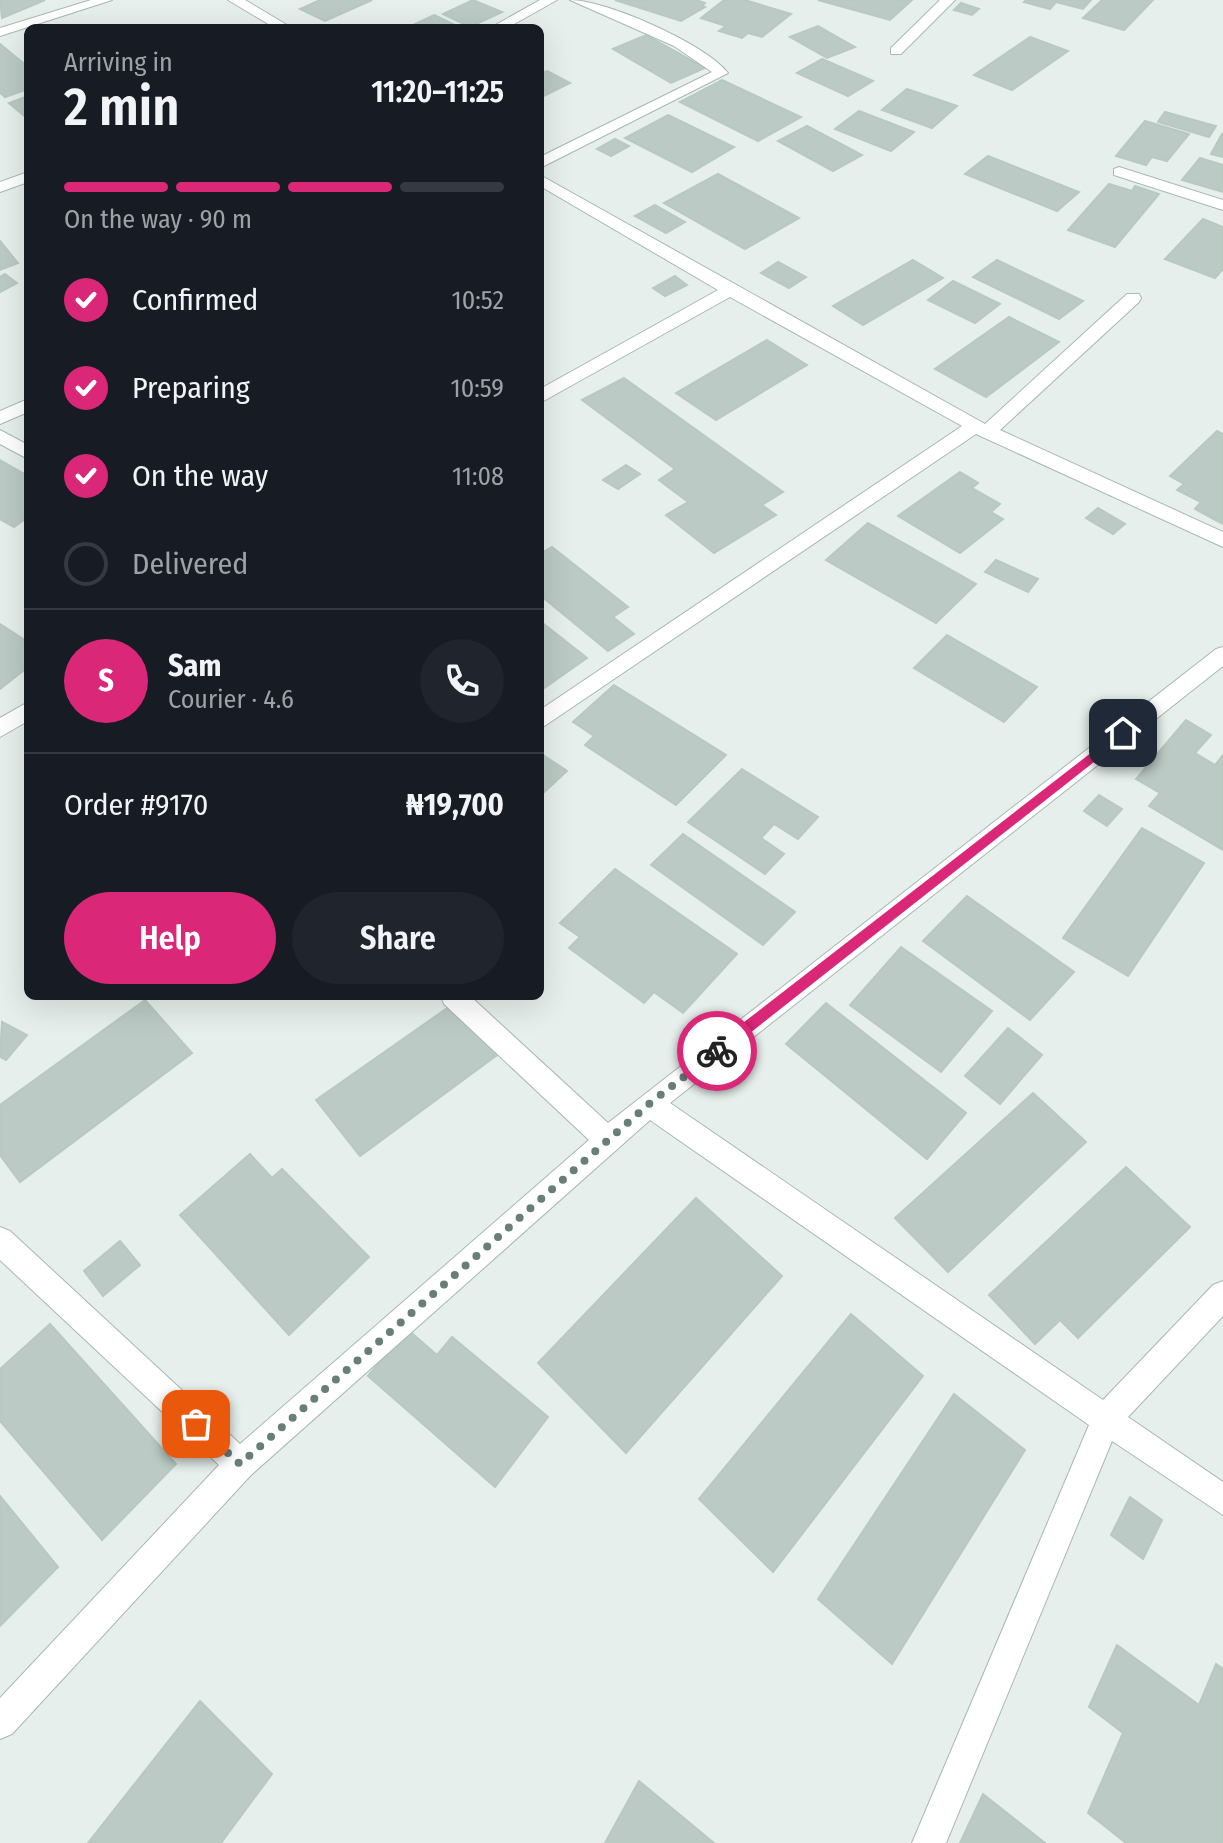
<!DOCTYPE html>
<html lang="en">
<head>
<meta charset="utf-8">
<style>
	:root { --surface:#171b24; --page:#20242c; --text:#f1f3f6; --muted:#9ea1a6; --line:#363941; --accent:#db2777 }
	body { margin:0; font-family:"Fira Sans Condensed",sans-serif; background:var(--page); color:var(--text); height:100vh; display:flex; flex-direction:column; font-size:30px; white-space:nowrap }
	* { box-sizing:border-box; margin:0 }
	p { font-size:26px; color:var(--muted) }
	.icon { flex:none; width:44px; height:44px; fill:none; stroke:currentColor; stroke-width:2; stroke-linecap:round; stroke-linejoin:round }
	.map { position:relative; flex:1; overflow:hidden }
	.sheet { position:absolute; left:24px; top:24px; width:520px; height:976px; display:flex; flex-direction:column; background:var(--surface); border-radius:12px; box-shadow:0 8px 32px #0002 }
	.sheet>* { flex:none }
	.pin { position:absolute; display:grid; place-items:center; width:68px; height:68px; color:#fff; margin:-34px; border-radius:16px; box-shadow:0 4px 12px #0006 }
	.courier { position:absolute; display:grid; place-items:center; width:80px; height:80px; margin:-40px; border:6px solid #db2777; border-radius:50%; background:#fff; color:#222; box-shadow:0 2px 10px #0007 }
	.overview em { font-style:normal; font-weight:600 }
	.overview div { display:flex; flex-direction:column-reverse }
	.overview { display:flex; align-items:center; justify-content:space-between; height:136px; padding:0 40px }
	h1 { font-size:52px; font-weight:600; line-height:60px }
	.bar { display:grid; grid-template-columns:repeat(4,1fr); gap:12px 8px; align-content:center; height:96px; padding:0 40px }
	.bar i { height:10px; border-radius:6px; background:var(--line) }
	.bar .active { background:var(--accent) }
	.bar p { grid-column:span 4 }
	.line { display:flex; align-items:center; gap:20px; padding:0 40px; border-top:2px solid var(--line) }
	.line div { flex:1 }
	.round { display:grid; place-items:center; flex:none; width:84px; height:84px; border-radius:42px; background:var(--page) }
	ol { padding:0 40px; list-style:none }
	li { display:flex; align-items:center; gap:24px; height:88px }
	li p { margin-inline-start:auto }
	li .icon { padding:8px; border-radius:50%; background:var(--accent); color:#fff; stroke-width:4 }
	li:last-child { color:var(--muted) }
	li i { width:44px; height:44px; border:4px solid var(--line); border-radius:50% }
	.button { display:flex; gap:16px; margin-top:auto; padding:16px 40px }
	.button a { flex:1; height:92px; border-radius:48px; background:var(--accent); color:#fff; font-size:32px; font-weight:600; line-height:92px; text-align:center }
	.button a+a { background:var(--page); color:var(--text) }
	.map>svg:first-child { display:block }
	.building { fill:#bbcac4; stroke:#b8c9c2; stroke-width:2 }
	.lines { fill:none; stroke-linecap:round; stroke-linejoin:round }
	.minor-casing { stroke:#a8b8b2; stroke-width:2 }
	.minor { fill:#fff; fill-rule:evenodd }
	.route { fill:#db2777 }
	.done { stroke:#687f78; stroke-width:8; stroke-dasharray:0 14.4 }
</style>
</head>
<body>
<div class="map">
<svg width="1223" height="1843" viewBox="0 0 1223 1843">
	<rect width="100%" height="100%" fill="#e6efeb"/>
	<g class="building">
		<polygon points="0,0 45,0 2,18"/>
		<polygon points="320,0 372,0 325,21 300,9"/>
		<polygon points="473,0 502,12 470,27 443,14"/>
		<polygon points="615,0 696,0 705,3 702,6 705,7 681,21"/>
		<polygon points="724,0 745,0 791,14 762,37 748,33 742,38 719,31 726,26 701,18"/>
		<polygon points="818,0 912,0 890,20"/>
		<polygon points="1026,0 1091,0 1083,9 1056,2 1050,9 1024,2"/>
		<polygon points="1102,0 1153,0 1124,30 1083,18"/>
		<polygon points="961,3 979,9 972,15 954,10"/>
		<polygon points="434,15 459,27 407,28"/>
		<polygon points="818,26 855,47 827,58 790,37"/>
		<polygon points="646,35 705,68 671,83 613,49"/>
		<polygon points="1030,37 1068,51 1012,90 974,75"/>
		<polygon points="0,44 28,67 28,89 5,97 0,93"/>
		<polygon points="822,59 873,81 848,96 797,73"/>
		<polygon points="547,71 570,83 540,98 540,74"/>
		<polygon points="722,80 801,117 758,141 680,102"/>
		<polygon points="907,89 957,106 932,128 882,110"/>
		<polygon points="28,96 28,119 9,103"/>
		<polygon points="859,111 914,132 891,151 835,129"/>
		<polygon points="1165,112 1216,126 1209,137 1158,122"/>
		<polygon points="668,115 734,147 692,172 625,138"/>
		<polygon points="1145,121 1189,134 1167,161 1152,157 1146,165 1116,156"/>
		<polygon points="807,126 862,155 833,171 778,141"/>
		<polygon points="1222,134 1223,135 1223,157 1211,154"/>
		<polygon points="615,139 629,146 611,156 597,149"/>
		<polygon points="988,156 1079,192 1057,211 965,174"/>
		<polygon points="1200,158 1223,165 1223,192 1182,180"/>
		<polygon points="718,174 799,218 745,249 664,203"/>
		<polygon points="1109,184 1132,191 1135,186 1159,194 1115,247 1068,230"/>
		<polygon points="655,205 685,222 666,233 635,216"/>
		<polygon points="1203,219 1223,227 1223,269 1215,278 1165,259"/>
		<polygon points="0,241 18,263 0,270"/>
		<polygon points="913,260 943,278 863,325 833,306"/>
		<polygon points="997,260 1083,301 1059,319 973,277"/>
		<polygon points="778,262 806,277 789,288 761,273"/>
		<polygon points="5,274 17,283 0,292 0,277"/>
		<polygon points="675,276 687,285 665,296 653,288"/>
		<polygon points="953,281 1000,304 975,323 928,300"/>
		<polygon points="1009,317 1059,342 986,397 935,369"/>
		<polygon points="767,340 807,365 716,420 676,393"/>
		<polygon points="624,378 783,492 762,505 776,515 714,553 666,515 688,502 659,480 675,469 582,400"/>
		<polygon points="1217,431 1223,434 1223,524 1195,509 1201,502 1177,490 1184,484 1170,476"/>
		<polygon points="0,460 28,476 28,517 14,527 0,519"/>
		<polygon points="626,465 640,474 618,489 603,480"/>
		<polygon points="960,472 978,483 972,488 1000,504 991,512 1003,519 960,553 898,516"/>
		<polygon points="1098,508 1125,524 1113,534 1086,518"/>
		<polygon points="868,523 976,584 936,623 826,560"/>
		<polygon points="552,547 628,607 613,617 634,634 608,651 540,595 540,554"/>
		<polygon points="996,560 1038,579 1028,592 985,572"/>
		<polygon points="540,621 587,658 540,691"/>
		<polygon points="0,624 28,642 28,667 0,689"/>
		<polygon points="947,635 1037,687 1004,722 914,668"/>
		<polygon points="614,685 726,755 676,805 585,745 594,736 573,722"/>
		<polygon points="1186,720 1211,735 1195,753 1215,765 1223,755 1223,850 1149,806 1160,793 1136,779"/>
		<polygon points="540,753 567,771 541,795 540,794"/>
		<polygon points="742,769 818,817 798,839 774,824 761,838 784,854 765,874 688,822"/>
		<polygon points="1099,795 1122,809 1107,826 1084,811"/>
		<polygon points="1142,828 1204,863 1128,976 1063,938"/>
		<polygon points="683,834 795,912 763,945 651,865"/>
		<polygon points="615,869 737,954 683,1013 654,992 644,1003 569,948 580,937 560,923"/>
		<polygon points="967,896 1074,972 1030,1020 923,941"/>
		<polygon points="901,947 992,1011 941,1072 850,1005"/>
		<polygon points="145,1000 192,1053 20,1182 0,1155 0,1105"/>
		<polygon points="826,1003 966,1113 927,1159 786,1044"/>
		<polygon points="453,1004 497,1055 360,1156 316,1100"/>
		<polygon points="2,1022 27,1035 6,1060 0,1057"/>
		<polygon points="1008,1028 1042,1055 1000,1104 965,1076"/>
		<polygon points="1033,1093 1086,1142 948,1272 895,1218"/>
		<polygon points="250,1154 272,1178 282,1169 369,1257 289,1335 180,1215"/>
		<polygon points="1126,1167 1190,1227 1078,1338 1060,1320 1035,1344 989,1295"/>
		<polygon points="696,1198 782,1276 626,1453 538,1363"/>
		<polygon points="120,1241 140,1265 103,1296 84,1271"/>
		<polygon points="851,1314 923,1376 773,1572 699,1499"/>
		<polygon points="50,1324 176,1464 102,1540 0,1421 0,1369"/>
		<polygon points="407,1329 437,1355 452,1337 548,1417 495,1487 368,1376"/>
		<polygon points="954,1394 1025,1450 892,1664 818,1599"/>
		<polygon points="0,1496 58,1567 0,1626"/>
		<polygon points="1130,1497 1162,1520 1143,1559 1111,1535"/>
		<polygon points="1117,1645 1199,1705 1216,1664 1223,1669 1223,1843 1126,1843 1088,1813 1123,1733 1089,1707"/>
		<polygon points="200,1701 272,1774 221,1843 88,1843"/>
		<polygon points="639,1781 714,1843 605,1843"/>
		<polygon points="983,1794 1045,1843 960,1843"/>
	</g>
	<g class="lines">
		<defs>
			<g id="minor">
				<polygon points="91,0 112,0 0,36 0,28"/>
				<polygon points="228,0 245,0 292,28 275,28"/>
				<polygon points="540,0 557,0 507,28 490,28"/>
				<path d="M 570,0 C 606,0 706,44 728,73 L 540,168 L 540,157 L 712,72 L 674,46 Z"/>
				<polygon points="940,0 955,0 901,54 891,54 891,48"/>
				<polygon points="1119,167 1223,200 1223,210 1114,175 1114,169"/>
				<polygon points="28,172 28,182 0,192 0,182"/>
				<polygon points="540,175 985,424 1127,294 1139,294 1141,298 1139,302 1000,430 1223,532 1223,547 976,434 540,729 540,710 962,426 730,297 540,403 540,389 718,290 540,186"/>
				<polygon points="28,399 28,412 0,424 0,411"/>
				<polygon points="0,430 28,445 28,459 0,444"/>
				<polygon points="1223,647 1223,666 670,1103 1103,1400 1213,1285 1223,1281 1223,1316 1128,1417 1223,1482 1223,1515 1112,1441 946,1843 912,1843 1089,1425 650,1120 251,1475 12,1734 0,1739 0,1698 219,1465 0,1260 0,1227 10,1231 240,1444 589,1140 444,1004 441,996 470,996 608,1123 1216,649"/>
				<polygon points="28,702 28,721 0,737 0,718"/>
			</g>
		</defs>
		<use href="#minor" class="minor-casing"/>
		<use href="#minor" class="minor"/>
	</g>
	<polygon class="route" points="1123,728 1127,730 1127,736 722,1055 712,1055 712,1047"/>
	<g class="lines">
		<polyline class="done" points="196,1424 240,1464 649,1104 717,1051"/>
	</g>
</svg>
<div class="pin" style="left:196px;top:1424px;background:#ea580c"><svg class="icon" aria-label="bag" viewBox="0 0 24 24"><path d="M5 8h14l-1 12H6zM9 8a3 3 0 0 1 6 0"/></svg></div>
<div class="pin" style="left:1123px;top:733px;background:#1f2937"><svg class="icon" aria-label="home" viewBox="0 0 24 24"><path d="M3 11l9-7 9 7M6 9v11h12V9"/></svg></div>
<div class="courier" style="left:717px;top:1051px"><svg class="icon" aria-label="bike" viewBox="0 0 24 24"><circle cx="6" cy="16" r="4"/><circle cx="18" cy="16" r="4"/><path d="M6 16l4-8h5l3 8M10 8l3 8H6M13 5h3"/></svg></div>
<section class="sheet">
<div class="overview"><div><h1>2 min</h1><p>Arriving in</p></div><em>11:20–11:25</em></div>
<div class="bar"><i class="active"></i><i class="active"></i><i class="active"></i><i></i><p>On the way · 90 m</p></div>
<ol>
<li><svg class="icon" aria-label="check" viewBox="0 0 24 24"><path d="M5 12l5 5 9-10"/></svg>Confirmed<p>10:52</p></li>
<li><svg class="icon" aria-label="check" viewBox="0 0 24 24"><path d="M5 12l5 5 9-10"/></svg>Preparing<p>10:59</p></li>
<li><svg class="icon" aria-label="check" viewBox="0 0 24 24"><path d="M5 12l5 5 9-10"/></svg>On the way<p>11:08</p></li>
<li><i></i>Delivered</li>
</ol>
<div class="line" style="height:144px"><b class="round" style="background:var(--accent);color:#fff">S</b><div><b>Sam</b><p>Courier · 4.6</p></div><a class="round"><svg class="icon" aria-label="phone" viewBox="0 0 24 24"><path d="M5 4h4l2 5-3 2q2 4 5 5l2-3 5 2v4C11 20 4 13 5 4z"/></svg></a></div>
<div class="line" style="height:104px"><div>Order #9170</div><b>₦19,700</b></div>
<div class="button"><a>Help</a><a>Share</a></div>
</section>
</div>
</body>
</html>
